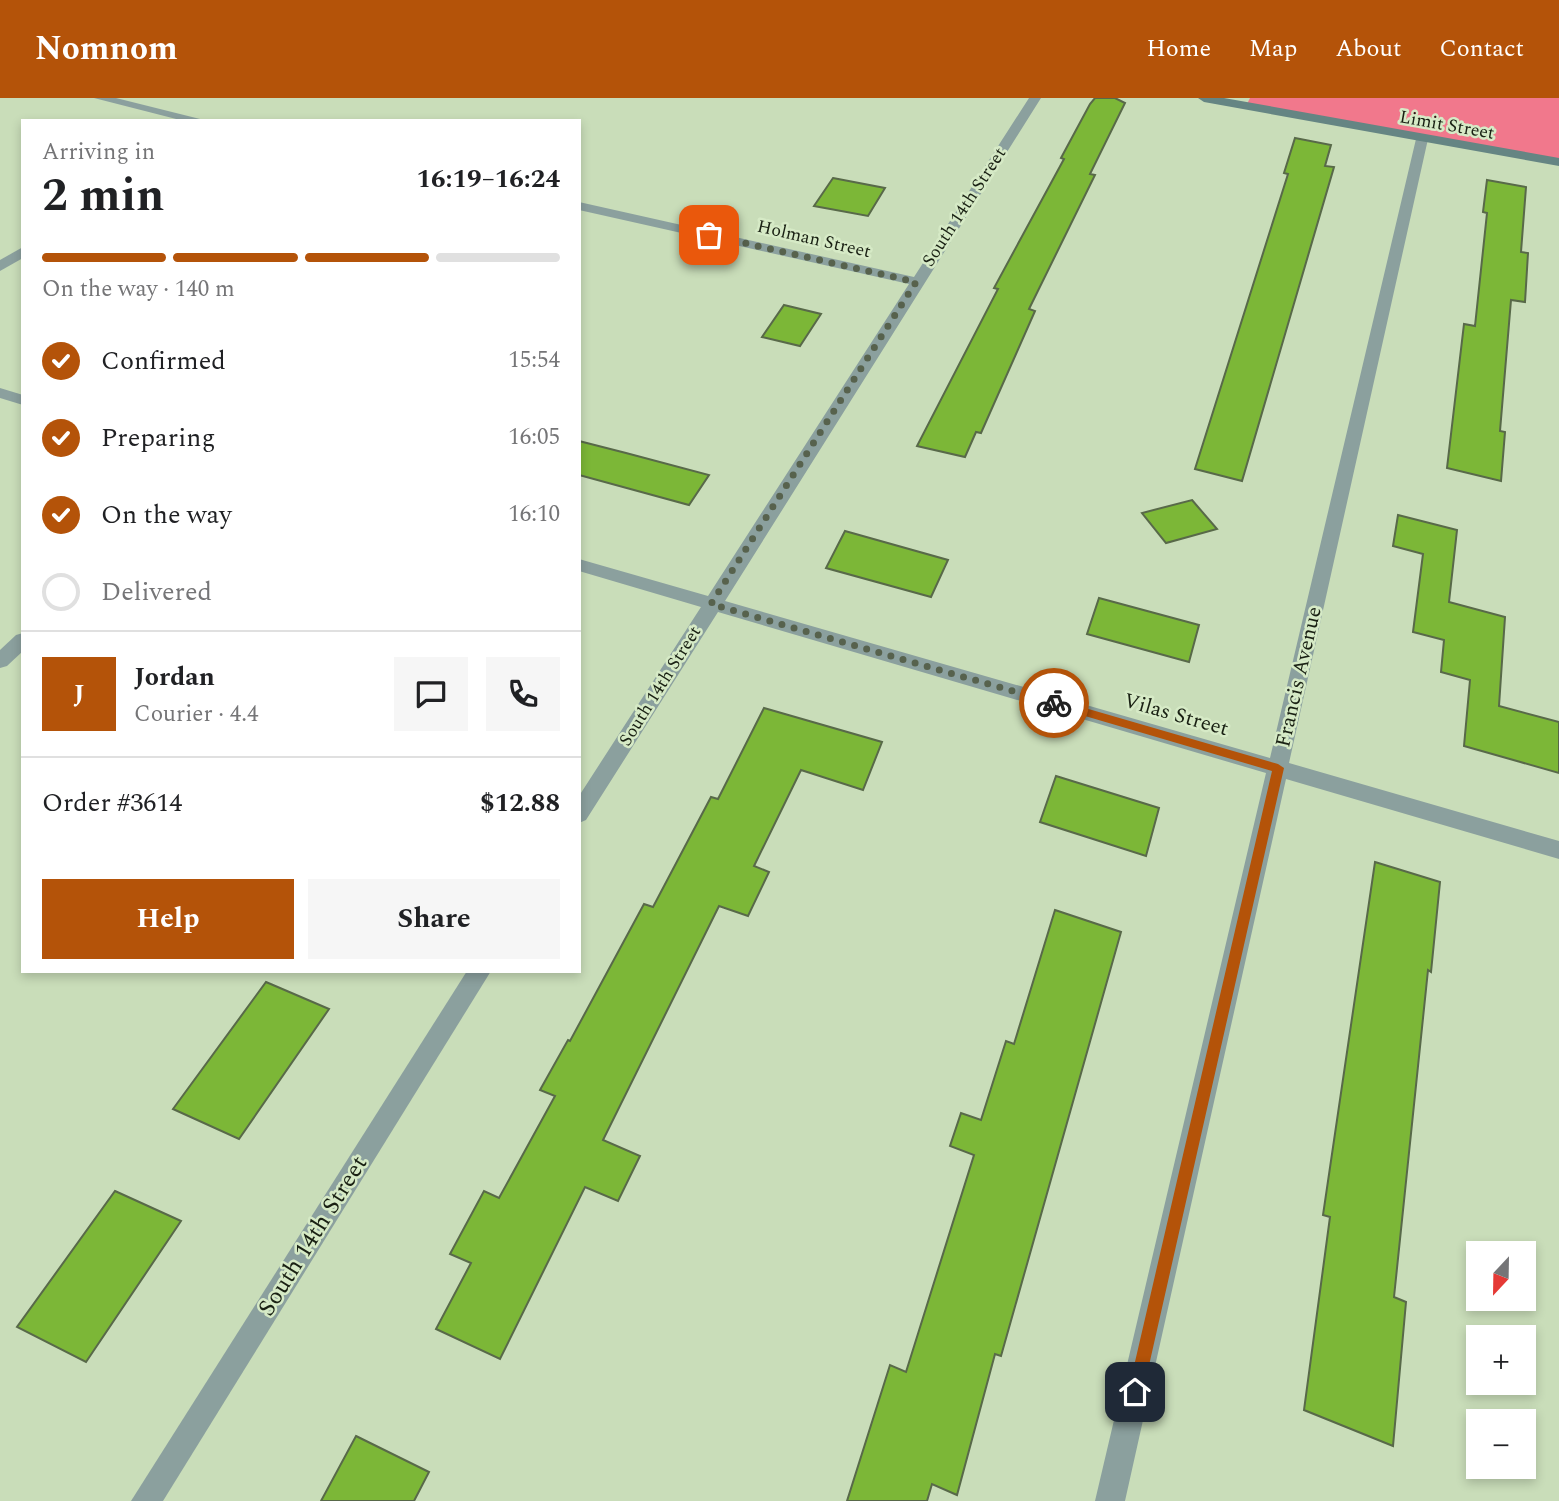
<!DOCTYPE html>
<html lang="en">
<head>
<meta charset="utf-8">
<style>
	:root { --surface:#fff; --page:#f6f6f6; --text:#202124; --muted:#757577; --line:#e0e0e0; --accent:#b45309 }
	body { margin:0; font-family:Spectral,serif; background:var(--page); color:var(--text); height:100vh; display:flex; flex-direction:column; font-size:26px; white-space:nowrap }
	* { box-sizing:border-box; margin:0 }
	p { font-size:23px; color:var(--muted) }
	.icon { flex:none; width:38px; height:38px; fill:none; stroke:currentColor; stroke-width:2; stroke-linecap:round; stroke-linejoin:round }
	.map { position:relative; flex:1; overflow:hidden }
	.sheet { position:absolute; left:21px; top:21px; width:560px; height:854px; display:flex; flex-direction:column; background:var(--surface); border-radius:0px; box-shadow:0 4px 10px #0003 }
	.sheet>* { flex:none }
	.needle { width:46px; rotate:202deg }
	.buttons { position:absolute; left:1466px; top:1143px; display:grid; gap:14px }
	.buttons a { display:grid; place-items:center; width:70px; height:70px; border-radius:0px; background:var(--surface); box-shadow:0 4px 10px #0003; font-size:35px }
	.pin { position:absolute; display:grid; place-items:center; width:60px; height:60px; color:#fff; margin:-30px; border-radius:14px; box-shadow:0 4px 10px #0006 }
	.courier { position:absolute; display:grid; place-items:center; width:70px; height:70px; margin:-35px; border:5px solid #b45309; border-radius:50%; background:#fff; color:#222; box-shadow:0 2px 9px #0007 }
	.head em { font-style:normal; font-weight:700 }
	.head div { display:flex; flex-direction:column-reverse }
	.head { display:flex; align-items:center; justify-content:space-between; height:119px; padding:0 21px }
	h1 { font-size:46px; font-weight:700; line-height:52px }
	.bar { display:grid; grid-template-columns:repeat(4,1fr); gap:10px 7px; align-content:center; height:84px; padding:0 21px }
	.bar i { height:9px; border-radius:5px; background:var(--line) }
	.bar .current { background:var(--accent) }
	.bar p { grid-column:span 4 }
	.line { display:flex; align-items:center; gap:18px; padding:0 21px; border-top:2px solid var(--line) }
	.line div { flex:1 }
	.round { display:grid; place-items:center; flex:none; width:74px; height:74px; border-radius:0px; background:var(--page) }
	ol { padding:0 21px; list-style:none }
	li { display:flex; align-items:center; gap:21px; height:77px }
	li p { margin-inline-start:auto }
	li .icon { padding:7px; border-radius:50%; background:var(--accent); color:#fff; stroke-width:4 }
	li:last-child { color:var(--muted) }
	li i { width:38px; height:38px; border:4px solid var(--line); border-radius:50% }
	.cta { display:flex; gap:14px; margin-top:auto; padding:14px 21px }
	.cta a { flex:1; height:80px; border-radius:0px; background:var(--accent); color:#fff; font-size:28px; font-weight:700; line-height:80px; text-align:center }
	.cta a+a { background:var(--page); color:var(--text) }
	header { display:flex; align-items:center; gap:42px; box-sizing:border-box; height:98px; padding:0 35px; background:var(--accent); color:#fff }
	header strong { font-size:33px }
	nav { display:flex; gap:38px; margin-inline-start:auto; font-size:24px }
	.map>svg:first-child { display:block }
	.green { fill:#f1788c }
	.building { fill:#7cb737; stroke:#586949; stroke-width:2 }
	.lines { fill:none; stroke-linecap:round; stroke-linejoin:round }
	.street { fill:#8ba09e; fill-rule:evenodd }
	.secondary { fill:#658583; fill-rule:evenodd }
	.route { fill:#b45309 }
	.done { stroke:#57624d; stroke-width:7; stroke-dasharray:0 12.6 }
	.labels { text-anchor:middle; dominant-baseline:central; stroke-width:5; stroke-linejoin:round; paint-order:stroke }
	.far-street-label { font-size:18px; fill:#192013; stroke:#d6eac6 }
	.street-label { font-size:21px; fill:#192013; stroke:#d6eac6 }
	.near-street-label { font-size:24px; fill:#192013; stroke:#d6eac6 }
</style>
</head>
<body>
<header>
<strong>Nomnom</strong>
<nav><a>Home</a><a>Map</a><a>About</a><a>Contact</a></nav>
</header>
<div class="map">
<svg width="1559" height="1403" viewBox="0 0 1559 1403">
	<rect width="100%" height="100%" fill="#c9ddb9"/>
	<polygon class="green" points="1250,0 1559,0 1559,64 1246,8"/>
	<g class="building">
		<polygon points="1095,0 1115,0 1125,5 1090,76 1095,77 1029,211 1035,213 981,335 976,334 965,359 917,348 998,191 994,190 1064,61 1061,60 1090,6"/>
		<polygon points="1295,40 1331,47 1325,68 1334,69 1242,383 1195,371 1288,76 1284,75"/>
		<polygon points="833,80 885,90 868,118 814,108"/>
		<polygon points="1487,82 1526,89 1521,154 1528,155 1525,204 1511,202 1500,333 1505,334 1501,383 1447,370 1464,226 1475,228 1487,115 1483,114"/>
		<polygon points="784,207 821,216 800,248 762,239"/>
		<polygon points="579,343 626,355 709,377 689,407 579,377"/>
		<polygon points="1192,402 1217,431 1166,445 1142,415"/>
		<polygon points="1398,417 1457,432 1449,504 1505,519 1499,608 1559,624 1559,675 1464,648 1470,582 1441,574 1444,542 1413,534 1423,456 1393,448"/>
		<polygon points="845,433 948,462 931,499 826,470"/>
		<polygon points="1099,500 1199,527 1189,564 1087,536"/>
		<polygon points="764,610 882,644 863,692 801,672 754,768 769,774 748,818 719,808 603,1042 640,1058 618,1103 585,1089 500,1261 436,1231 471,1165 450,1156 484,1093 499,1100 555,998 540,992 568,942 570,943 644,806 653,809 711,699 718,701"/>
		<polygon points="1056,678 1159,710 1146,758 1040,724"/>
		<polygon points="1375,764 1440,784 1431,874 1428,872 1394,1199 1406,1204 1393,1348 1304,1312 1330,1119 1323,1117"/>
		<polygon points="1055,812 1121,834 1001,1258 995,1256 957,1397 932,1386 927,1403 847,1403 890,1267 906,1274 974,1057 950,1048 961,1015 981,1022 1006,943 1014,946"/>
		<polygon points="266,884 329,911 239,1041 173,1011"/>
		<polygon points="115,1093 181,1123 86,1264 17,1229"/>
		<polygon points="356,1338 429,1374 414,1403 321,1403"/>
	</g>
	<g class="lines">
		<g class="street">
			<polygon points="94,0 116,0 208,23 184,23"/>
			<polygon points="1029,0 1041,0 725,503 1270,660 1416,41 1418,38 1426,38 1428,41 1289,665 1559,743 1559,761 1286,681 1125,1403 1095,1403 1266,675 718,514 586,722 579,725 579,698 701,509 579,473 579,461 708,498 909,186 579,112 579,104 914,179"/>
			<polygon points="23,149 23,160 0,173 0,162"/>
			<polygon points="0,290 23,297 23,307 0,300"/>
			<polygon points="23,535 23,553 7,568 0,570 0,552 16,537"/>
			<polygon points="467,873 491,873 163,1403 131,1403"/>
		</g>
		<polygon class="secondary" points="1198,0 1224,0 1559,60 1559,68 1204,4"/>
	</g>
	<polygon class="route" points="1054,601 1278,666 1284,670 1143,1294 1141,1300 1135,1302 1130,1300 1128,1294 1272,673 1051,608 1049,605"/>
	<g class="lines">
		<polyline class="done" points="709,137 916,184 711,506 1054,605"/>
	</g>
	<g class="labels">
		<g class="far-street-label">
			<text transform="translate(1447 27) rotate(10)">Limit Street</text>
			<text transform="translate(964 109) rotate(-57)">South 14th Street</text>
			<text transform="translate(814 141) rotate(13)">Holman Street</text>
			<text transform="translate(660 588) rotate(-58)">South 14th Street</text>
		</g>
		<g class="street-label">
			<text transform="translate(1299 579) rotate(-77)">Francis Avenue</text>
			<text transform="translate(1176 617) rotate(16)">Vilas Street</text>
		</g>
		<g class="near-street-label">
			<text transform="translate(313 1138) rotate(-58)">South 14th Street</text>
		</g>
	</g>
</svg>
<div class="buttons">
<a><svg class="needle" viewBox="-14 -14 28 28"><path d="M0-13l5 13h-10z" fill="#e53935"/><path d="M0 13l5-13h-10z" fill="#757577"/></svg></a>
<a>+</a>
<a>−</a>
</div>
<div class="pin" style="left:709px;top:137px;background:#ea580c"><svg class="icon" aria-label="bag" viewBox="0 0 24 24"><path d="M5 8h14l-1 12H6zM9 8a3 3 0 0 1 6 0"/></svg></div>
<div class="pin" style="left:1135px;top:1294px;background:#1f2937"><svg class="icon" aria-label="home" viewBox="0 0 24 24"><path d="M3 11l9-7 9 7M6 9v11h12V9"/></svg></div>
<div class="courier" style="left:1054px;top:605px"><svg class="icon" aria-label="bike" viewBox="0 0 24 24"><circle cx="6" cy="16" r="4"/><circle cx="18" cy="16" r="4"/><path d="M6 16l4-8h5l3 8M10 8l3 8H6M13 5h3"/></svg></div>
<section class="sheet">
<div class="head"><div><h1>2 min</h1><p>Arriving in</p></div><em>16:19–16:24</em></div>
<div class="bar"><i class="current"></i><i class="current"></i><i class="current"></i><i></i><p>On the way · 140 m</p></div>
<ol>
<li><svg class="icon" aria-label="check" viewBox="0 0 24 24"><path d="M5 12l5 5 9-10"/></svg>Confirmed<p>15:54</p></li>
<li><svg class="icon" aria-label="check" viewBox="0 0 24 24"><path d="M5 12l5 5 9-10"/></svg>Preparing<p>16:05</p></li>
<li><svg class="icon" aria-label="check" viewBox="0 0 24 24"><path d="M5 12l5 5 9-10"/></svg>On the way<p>16:10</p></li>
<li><i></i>Delivered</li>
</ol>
<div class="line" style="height:126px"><b class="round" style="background:var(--accent);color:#fff">J</b><div><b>Jordan</b><p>Courier · 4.4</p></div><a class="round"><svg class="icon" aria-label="chat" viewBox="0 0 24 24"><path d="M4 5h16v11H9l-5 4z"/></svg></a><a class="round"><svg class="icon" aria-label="phone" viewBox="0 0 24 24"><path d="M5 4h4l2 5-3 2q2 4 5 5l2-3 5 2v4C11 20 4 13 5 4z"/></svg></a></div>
<div class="line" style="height:91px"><div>Order #3614</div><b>$12.88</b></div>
<div class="cta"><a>Help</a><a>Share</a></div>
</section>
</div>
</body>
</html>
